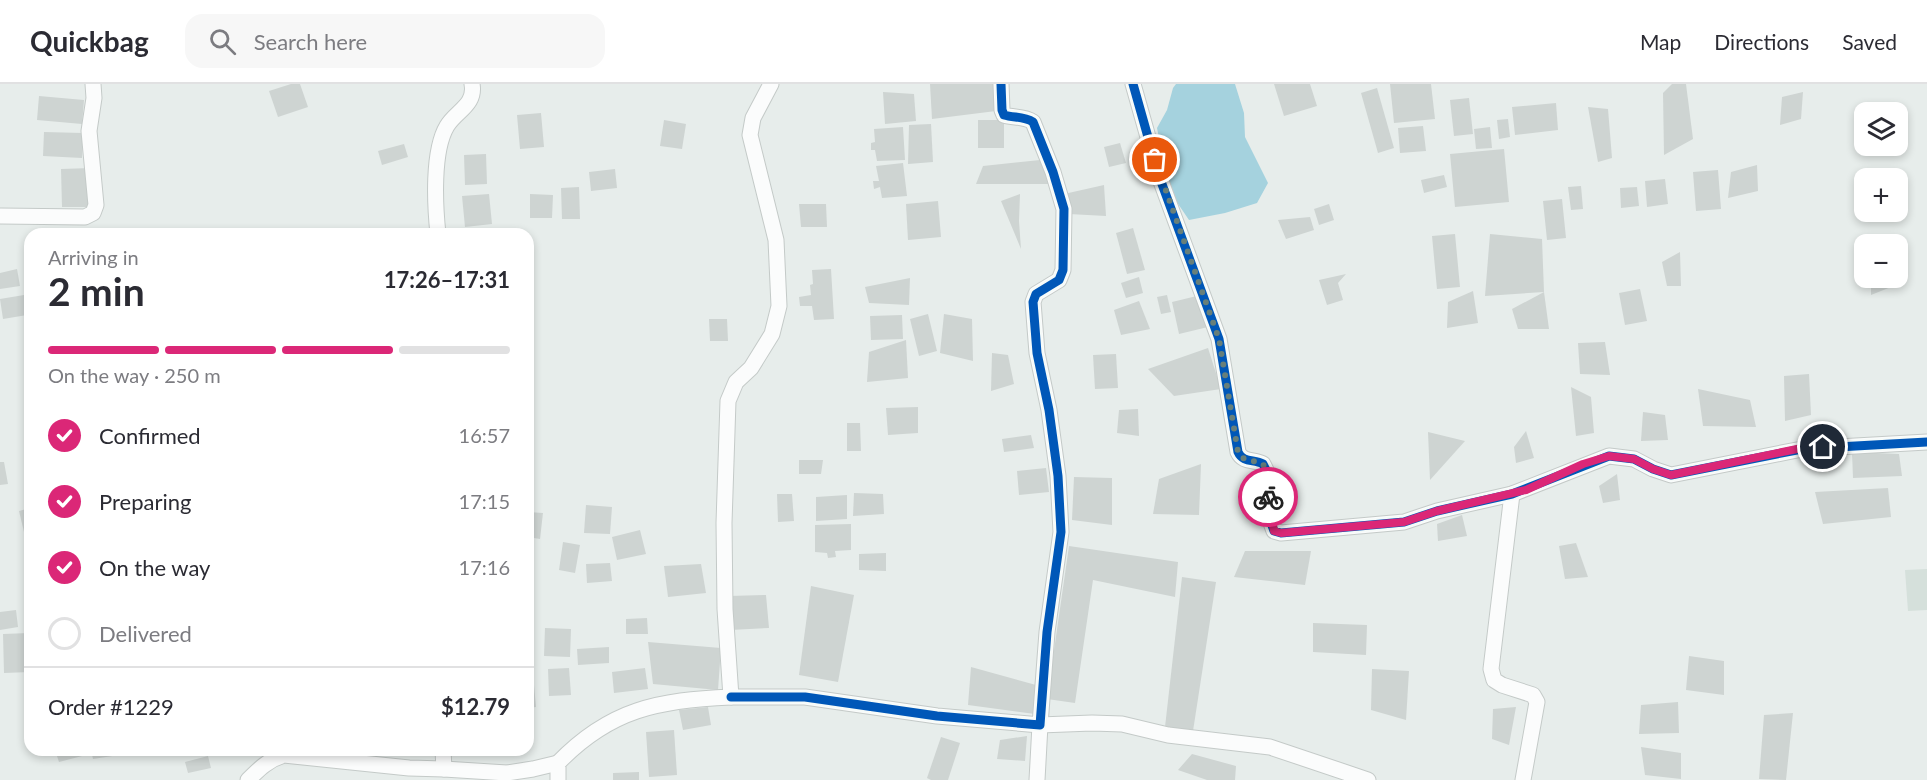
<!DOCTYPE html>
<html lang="en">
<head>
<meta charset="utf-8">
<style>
	:root { --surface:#fff; --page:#f7f7f7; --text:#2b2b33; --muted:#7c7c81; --line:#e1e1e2; --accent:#db2777 }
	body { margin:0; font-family:Lato,sans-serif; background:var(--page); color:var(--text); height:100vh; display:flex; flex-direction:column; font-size:22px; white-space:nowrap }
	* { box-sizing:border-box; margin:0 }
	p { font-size:20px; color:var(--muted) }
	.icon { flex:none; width:33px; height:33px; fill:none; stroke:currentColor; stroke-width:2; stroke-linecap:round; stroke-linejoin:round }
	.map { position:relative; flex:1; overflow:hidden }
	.details { position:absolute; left:24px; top:144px; width:510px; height:528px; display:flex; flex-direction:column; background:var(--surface); border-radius:18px; box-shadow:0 3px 9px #0003 }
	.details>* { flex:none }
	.controls { position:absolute; left:1854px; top:18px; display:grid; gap:12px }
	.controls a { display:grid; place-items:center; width:54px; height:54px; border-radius:12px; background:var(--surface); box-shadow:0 3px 9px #0003; font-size:30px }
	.pin { position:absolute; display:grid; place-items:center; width:51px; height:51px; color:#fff; margin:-26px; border:3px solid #fff; border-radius:50%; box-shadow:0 2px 6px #0007 }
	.courier { position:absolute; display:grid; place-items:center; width:60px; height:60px; margin:-30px; border:4px solid #db2777; border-radius:50%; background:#fff; color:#222; box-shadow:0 2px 8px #0007 }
	.summary em { font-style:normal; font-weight:700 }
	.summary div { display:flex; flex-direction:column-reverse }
	.summary { display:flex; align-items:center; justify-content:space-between; height:102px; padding:0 24px }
	h1 { font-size:39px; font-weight:700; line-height:45px }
	.bar { display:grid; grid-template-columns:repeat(4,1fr); gap:9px 6px; align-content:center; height:72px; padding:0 24px }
	.bar i { height:8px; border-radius:4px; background:var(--line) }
	.bar .on { background:var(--accent) }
	.bar p { grid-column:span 4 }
	.line { display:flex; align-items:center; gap:15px; padding:0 24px; border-top:2px solid var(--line) }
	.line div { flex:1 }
	ol { padding:0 24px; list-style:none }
	li { display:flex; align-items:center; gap:18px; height:66px }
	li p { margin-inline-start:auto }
	li .icon { padding:6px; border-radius:50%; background:var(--accent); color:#fff; stroke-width:4 }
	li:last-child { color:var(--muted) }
	li i { width:33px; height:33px; border:3px solid var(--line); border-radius:50% }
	header { display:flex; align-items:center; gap:36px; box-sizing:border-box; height:84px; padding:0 30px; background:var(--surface); border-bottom:2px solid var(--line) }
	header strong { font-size:28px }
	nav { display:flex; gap:33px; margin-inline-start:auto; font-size:21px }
	.search { width:420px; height:54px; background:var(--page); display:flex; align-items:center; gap:15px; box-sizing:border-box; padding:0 21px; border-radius:18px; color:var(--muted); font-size:22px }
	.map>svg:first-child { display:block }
	.built { fill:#d5e0db }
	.water { fill:#a5d2de }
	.building { fill:#ced4d2 }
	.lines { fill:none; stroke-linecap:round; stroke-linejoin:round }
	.street-casing { stroke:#c4cac8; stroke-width:17 }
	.street { stroke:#fbfcfc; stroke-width:15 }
	.cycleway-casing { stroke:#f6fbf9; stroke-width:13 }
	.cycleway { stroke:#0057b8; stroke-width:9 }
	.done { stroke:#677f7a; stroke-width:6; stroke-dasharray:0 10.8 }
	.route { stroke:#db2777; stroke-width:8 }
</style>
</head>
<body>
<header>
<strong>Quickbag</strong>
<div class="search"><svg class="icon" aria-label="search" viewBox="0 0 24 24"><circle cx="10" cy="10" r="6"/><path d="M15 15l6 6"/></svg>Search here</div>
<nav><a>Map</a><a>Directions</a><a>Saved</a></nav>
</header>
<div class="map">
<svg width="1927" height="696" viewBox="0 0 1927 696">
	<rect width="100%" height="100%" fill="#e7edeb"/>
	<polygon class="built" points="1927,485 1927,526 1908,527 1905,486"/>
	<polygon class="water" points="1176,0 1235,0 1244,29 1245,53 1268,99 1257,119 1225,129 1189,136 1170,108 1157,44 1167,26 1173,4"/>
	<g class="building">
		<polygon points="291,0 300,0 308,23 278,33 269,7"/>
		<polygon points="930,0 993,0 996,27 932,35"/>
		<polygon points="1274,0 1310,0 1317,22 1284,32"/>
		<polygon points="1390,0 1431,0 1435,35 1394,39"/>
		<polygon points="1672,0 1686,0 1693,55 1664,71 1663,9"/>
		<polygon points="1377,4 1394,64 1378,69 1361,9"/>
		<polygon points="883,8 914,10 916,37 885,40"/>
		<polygon points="1803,8 1801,35 1780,41 1782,13"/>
		<polygon points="39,12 84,16 82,40 37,36"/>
		<polygon points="1469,14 1473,50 1454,52 1450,16"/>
		<polygon points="1556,19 1558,46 1515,51 1512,23"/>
		<polygon points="1588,23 1608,25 1612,74 1598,78"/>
		<polygon points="541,29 544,63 520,65 517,31"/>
		<polygon points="1508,35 1510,53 1499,55 1497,36"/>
		<polygon points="664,36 686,40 682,65 660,62"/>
		<rect x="978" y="36" width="26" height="28"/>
		<polygon points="931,40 933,78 908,80 909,41"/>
		<polygon points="1423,42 1426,67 1400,69 1398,44"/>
		<polygon points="903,43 905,76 877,77 875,66 871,66 871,59 875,58 874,45"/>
		<polygon points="1490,43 1492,64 1476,65 1474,45"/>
		<polygon points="44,48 83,49 82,74 43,72"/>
		<polygon points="1120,59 1126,79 1109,83 1104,63"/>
		<polygon points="404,60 408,73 382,81 378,67"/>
		<polygon points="1504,65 1509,118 1455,123 1450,70"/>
		<polygon points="486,70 487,100 465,101 464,71"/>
		<polygon points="1040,76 1051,100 976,100 983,82"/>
		<polygon points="903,79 907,112 882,114 880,103 874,105 873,97 879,97 876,82"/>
		<polygon points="1757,81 1758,107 1728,114 1731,88"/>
		<polygon points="91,84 91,123 62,123 61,85"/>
		<polygon points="615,85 617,104 591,107 589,88"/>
		<polygon points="1718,86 1721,125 1696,127 1693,88"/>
		<polygon points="1444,91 1447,103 1424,109 1421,96"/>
		<polygon points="1665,95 1668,120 1647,123 1645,97"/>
		<polygon points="1104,101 1106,132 1069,130 1064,110"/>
		<polygon points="1581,102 1583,125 1571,126 1568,103"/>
		<polygon points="579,103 580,135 562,135 561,104"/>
		<polygon points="1637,103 1639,122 1621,124 1620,104"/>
		<polygon points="489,110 492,140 465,143 462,112"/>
		<polygon points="530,110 553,111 552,134 530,134"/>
		<polygon points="1020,110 1019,137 1021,165 1001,117"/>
		<polygon points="1562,115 1566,154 1547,156 1543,117"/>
		<polygon points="938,117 941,153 908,156 906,120"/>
		<polygon points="799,120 826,120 827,143 801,143"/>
		<polygon points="1329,120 1334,136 1319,141 1314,125"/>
		<polygon points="1310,133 1314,146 1286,155 1278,136"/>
		<polygon points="1133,144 1145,186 1127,190 1116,149"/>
		<polygon points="1455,150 1460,203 1437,205 1432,152"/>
		<polygon points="1490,150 1542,155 1544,208 1485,212"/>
		<polygon points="1680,168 1681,202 1667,202 1662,178"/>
		<polygon points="17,185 20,202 0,205 0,189"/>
		<polygon points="831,185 834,235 814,236 812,222 800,222 799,213 811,211 810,201 813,200 812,186"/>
		<polygon points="1346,190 1338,199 1343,216 1327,221 1319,196"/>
		<polygon points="1139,193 1143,209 1126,214 1121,199"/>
		<polygon points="910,194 909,221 869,219 865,203"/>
		<polygon points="1871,194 1891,194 1891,203 1871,211"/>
		<polygon points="1640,205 1647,237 1625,241 1619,209"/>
		<polygon points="1473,207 1478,239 1447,244 1448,218"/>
		<polygon points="1544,208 1549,245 1518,245 1512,225"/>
		<polygon points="24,211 27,231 3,235 0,215"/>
		<polygon points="1167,211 1171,228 1161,230 1157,213"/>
		<polygon points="1201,211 1208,243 1179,250 1172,218"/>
		<polygon points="1139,217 1150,245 1121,251 1114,226"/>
		<polygon points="928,230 937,267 919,272 910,235"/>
		<polygon points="944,230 972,235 973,277 940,269"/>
		<polygon points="902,231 903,255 871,256 870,232"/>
		<polygon points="709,235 727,235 728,257 710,257"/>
		<polygon points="906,256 908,294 867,298 869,268"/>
		<polygon points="1605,258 1610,291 1580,290 1578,259"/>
		<polygon points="1208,264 1221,305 1174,312 1148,285"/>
		<polygon points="992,269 1008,271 1014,300 991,307"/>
		<polygon points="1116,270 1118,304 1095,305 1093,271"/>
		<polygon points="1809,290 1811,331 1785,337 1784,292"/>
		<polygon points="1571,303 1591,313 1594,349 1576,352"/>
		<polygon points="1698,305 1750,316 1756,343 1703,342"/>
		<polygon points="918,323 918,349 888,351 886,324"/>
		<polygon points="1138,325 1139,352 1117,349 1119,326"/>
		<polygon points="1643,328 1665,331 1668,356 1641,357"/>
		<polygon points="847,339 860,339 861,367 847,367"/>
		<polygon points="1526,347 1534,374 1516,379 1514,363"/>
		<polygon points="1428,348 1465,357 1430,396"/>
		<polygon points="1031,351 1034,364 1004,368 1002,355"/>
		<polygon points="1852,368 1899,370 1902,392 1853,394"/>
		<polygon points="799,376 823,376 821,390 799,390"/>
		<polygon points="0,378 4,378 8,400 0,401"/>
		<polygon points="1201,380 1199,431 1153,430 1159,395"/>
		<polygon points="1046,384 1049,408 1019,411 1017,387"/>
		<polygon points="1617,390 1620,416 1603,419 1599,402"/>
		<polygon points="1074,393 1112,394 1112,441 1072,436"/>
		<polygon points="1888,404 1891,433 1823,440 1815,408"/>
		<polygon points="854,409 883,410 884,430 853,432"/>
		<polygon points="777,410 792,410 794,437 778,438"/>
		<polygon points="847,411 847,435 816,437 816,413"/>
		<polygon points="586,421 612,423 610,450 584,449"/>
		<polygon points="30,424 30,446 24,448 19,427"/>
		<polygon points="528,428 543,429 540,455 528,453"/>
		<polygon points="1462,431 1467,452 1438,457 1437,440"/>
		<polygon points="851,440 851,466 835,467 836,473 828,474 827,469 815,468 815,441"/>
		<polygon points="640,446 646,470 617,476 612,453"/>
		<polygon points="563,458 580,461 575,489 559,486"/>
		<polygon points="1576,459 1588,493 1565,495 1559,462"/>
		<polygon points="1069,462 1178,478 1175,513 1093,496 1075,619 1047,615"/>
		<polygon points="1245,467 1311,467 1305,501 1234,493"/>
		<polygon points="886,469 886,487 859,486 859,470"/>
		<polygon points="610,479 612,497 587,499 586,480"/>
		<polygon points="701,480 706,509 668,513 664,482"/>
		<polygon points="1182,493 1216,498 1193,647 1165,643"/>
		<polygon points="811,502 854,511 838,598 799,591"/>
		<polygon points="766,511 769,544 730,546 729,512"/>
		<polygon points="16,526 18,543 0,546 0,528"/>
		<polygon points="647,534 648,550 626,550 626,535"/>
		<polygon points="1313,539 1367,541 1366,571 1313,568"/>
		<polygon points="545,544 571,545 570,573 544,572"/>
		<polygon points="29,549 30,588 4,589 3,550"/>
		<polygon points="648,558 721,564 718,606 653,600"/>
		<polygon points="609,563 609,579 578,581 577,565"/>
		<polygon points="1689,572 1724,577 1724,611 1686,606"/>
		<polygon points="971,583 1036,601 1035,630 968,621"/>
		<polygon points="569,584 571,611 549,612 548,585"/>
		<polygon points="645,584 648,605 614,609 612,588"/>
		<polygon points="1372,585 1409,587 1406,636 1371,626"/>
		<polygon points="534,601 536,623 528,624 528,602"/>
		<polygon points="1678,618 1679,649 1639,650 1641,621"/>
		<polygon points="708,623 711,641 683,646 679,626"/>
		<polygon points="1516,623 1509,661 1492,655 1493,625"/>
		<polygon points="1793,629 1786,696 1759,695 1764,631"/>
		<polygon points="674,646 677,691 649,693 646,648"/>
		<polygon points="1027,652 1025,677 997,675 1000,656"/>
		<polygon points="941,653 960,659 948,696 931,696 927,694"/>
		<polygon points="1641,663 1681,669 1681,695 1645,691"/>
		<polygon points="55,666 84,666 86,671 59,678"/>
		<polygon points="91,666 118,666 119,671 93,675"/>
		<polygon points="1192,670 1236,682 1235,696 1207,696 1178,686"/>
		<polygon points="208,672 211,684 188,689 185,678"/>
		<polygon points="639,688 639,696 613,696 613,689"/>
	</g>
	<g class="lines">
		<defs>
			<g id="street">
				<path d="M 1133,0 L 1159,92 L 1219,255 L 1238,368 C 1243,379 1254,375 1263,380 L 1266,386 L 1270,436 L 1274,447 L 1281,449 L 1404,438 L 1437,427 L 1512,410 L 1609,372 L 1634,375 L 1653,385 L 1671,391 L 1802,365 L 1927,358"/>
				<polyline points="0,132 85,133 93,129 96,121 89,47 94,14 93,0"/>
				<path d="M 438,150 C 435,122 432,67 447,42 C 456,27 476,21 472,0"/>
				<polyline points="1512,410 1491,585 1494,596 1502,601 1533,611 1537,618 1523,696"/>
				<path d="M 731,613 L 805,613 L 937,632 L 1040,641 L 1047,548 L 1061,448 L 1058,392 L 1049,326 L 1037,269 L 1033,218 L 1036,210 L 1059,196 L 1063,186 L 1064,125 L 1053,88 L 1033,38 C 1024,32 1014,34 1004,31 L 1002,26 L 1001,0"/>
				<polyline points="443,666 444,685 507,689 533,685 558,679"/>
				<path d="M 248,696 C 260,684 268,676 284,671 L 409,684 L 444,685"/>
				<path d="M 558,696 L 558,679 C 610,625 659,616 731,613 L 725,525 L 724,439 L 728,317 L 736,298 L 751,284 L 772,250 L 779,222 L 776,156 L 750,51 L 753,34 L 771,0"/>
				<polyline points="1037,696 1040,641 1092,639 1122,640 1168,651 1270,663 1368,696"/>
			</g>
		</defs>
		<use href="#street" class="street-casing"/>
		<use href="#street" class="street"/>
		<defs>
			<g id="cycleway">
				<path d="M 1133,0 L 1159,92 L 1219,255 L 1238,368 C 1243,379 1254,375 1263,380 L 1266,386 L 1270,436 L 1274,447 L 1281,449 L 1404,438 L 1437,427 L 1512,410 L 1609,372 L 1634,375 L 1653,385 L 1671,391 L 1802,365 L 1927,358"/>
				<path d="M 731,613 L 805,613 L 937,632 L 1040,641 L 1047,548 L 1061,448 L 1058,392 L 1049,326 L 1037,269 L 1033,218 L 1036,210 L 1059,196 L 1063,186 L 1064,125 L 1053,88 L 1033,38 C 1024,32 1014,34 1004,31 L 1002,26 L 1001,0"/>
			</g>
		</defs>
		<use href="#cycleway" class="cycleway-casing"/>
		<use href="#cycleway" class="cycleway"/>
	</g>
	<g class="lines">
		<path class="done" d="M 1155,76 L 1219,255 L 1238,368 C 1243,379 1254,375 1263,380 L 1266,386 L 1268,413"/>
		<polyline class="route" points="1268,413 1274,447 1281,449 1404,438 1437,427 1526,406 1583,380 1609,372 1634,375 1653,385 1671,391 1802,364 1823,363"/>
	</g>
</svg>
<div class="controls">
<a><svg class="icon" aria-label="layers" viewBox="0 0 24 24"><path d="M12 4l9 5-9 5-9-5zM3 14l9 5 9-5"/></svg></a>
<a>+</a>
<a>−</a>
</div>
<div class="pin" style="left:1155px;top:76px;background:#ea580c"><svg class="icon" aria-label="bag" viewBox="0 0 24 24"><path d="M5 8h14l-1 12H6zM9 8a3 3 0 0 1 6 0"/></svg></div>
<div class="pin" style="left:1823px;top:363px;background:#1f2937"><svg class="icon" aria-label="home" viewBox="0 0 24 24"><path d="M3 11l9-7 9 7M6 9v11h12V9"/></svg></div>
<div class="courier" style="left:1268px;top:413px"><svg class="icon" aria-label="bike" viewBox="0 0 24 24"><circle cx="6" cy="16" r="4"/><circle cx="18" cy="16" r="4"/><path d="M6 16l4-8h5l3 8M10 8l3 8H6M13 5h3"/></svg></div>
<section class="details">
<div class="summary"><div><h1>2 min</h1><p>Arriving in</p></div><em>17:26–17:31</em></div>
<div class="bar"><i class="on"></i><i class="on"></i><i class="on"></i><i></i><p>On the way · 250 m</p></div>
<ol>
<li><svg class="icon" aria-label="check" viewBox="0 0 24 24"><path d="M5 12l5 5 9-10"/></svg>Confirmed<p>16:57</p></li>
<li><svg class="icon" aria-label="check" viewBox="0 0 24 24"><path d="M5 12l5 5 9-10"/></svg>Preparing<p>17:15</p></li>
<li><svg class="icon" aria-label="check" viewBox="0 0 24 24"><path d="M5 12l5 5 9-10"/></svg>On the way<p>17:16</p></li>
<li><i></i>Delivered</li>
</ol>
<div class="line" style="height:78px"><div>Order #1229</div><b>$12.79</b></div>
</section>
</div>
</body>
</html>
